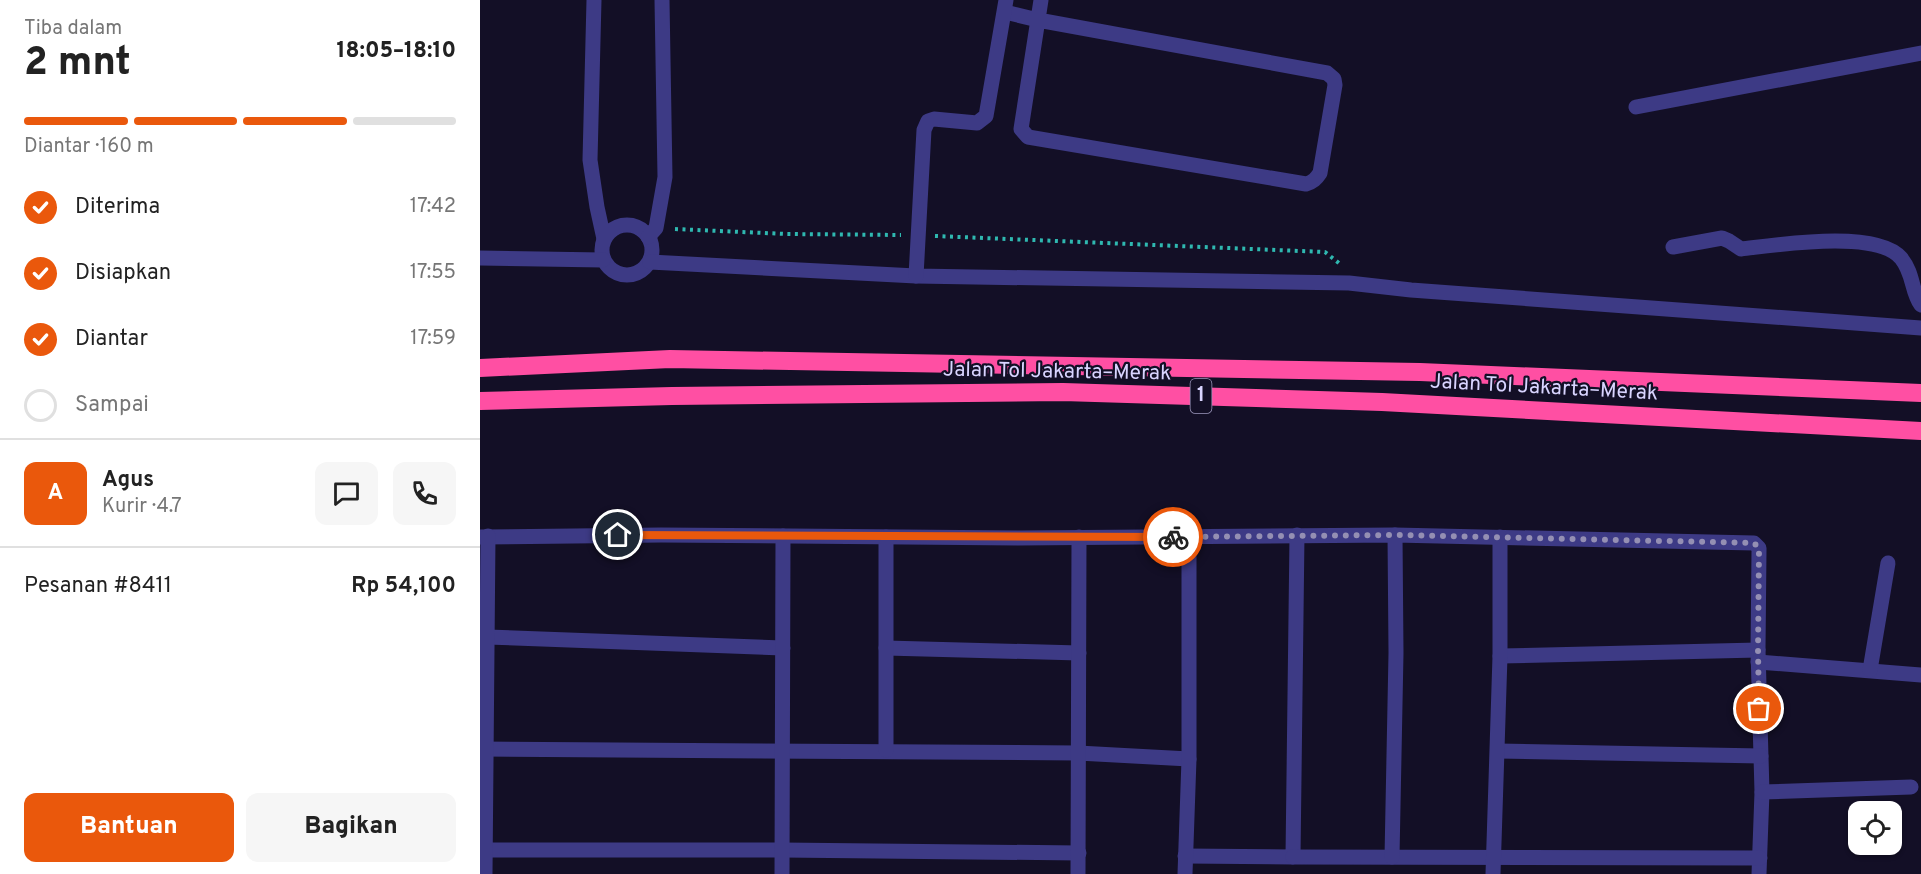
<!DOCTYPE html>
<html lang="id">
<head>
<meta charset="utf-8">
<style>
	:root { --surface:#fff; --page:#f6f6f6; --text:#222; --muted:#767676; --line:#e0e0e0; --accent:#ea580c }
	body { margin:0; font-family:Overpass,sans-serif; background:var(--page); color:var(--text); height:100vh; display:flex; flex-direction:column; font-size:22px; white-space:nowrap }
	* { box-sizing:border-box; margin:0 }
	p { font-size:20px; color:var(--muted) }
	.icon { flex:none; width:33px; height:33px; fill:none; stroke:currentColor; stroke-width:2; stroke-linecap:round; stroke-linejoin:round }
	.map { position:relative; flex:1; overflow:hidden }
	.drawer { display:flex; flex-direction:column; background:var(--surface); width:480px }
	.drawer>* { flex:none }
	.fabs { position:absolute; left:1368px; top:801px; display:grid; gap:12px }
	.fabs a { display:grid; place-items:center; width:54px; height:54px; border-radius:12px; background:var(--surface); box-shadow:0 2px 4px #0004; font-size:30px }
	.pin { position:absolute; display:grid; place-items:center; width:51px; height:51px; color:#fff; margin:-26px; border:3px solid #fff; border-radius:50%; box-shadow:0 2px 6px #0007 }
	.courier { position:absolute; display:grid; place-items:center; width:60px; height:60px; margin:-30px; border:4px solid #ea580c; border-radius:50%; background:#fff; color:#222; box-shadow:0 2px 8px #0007 }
	.overview em { font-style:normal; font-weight:800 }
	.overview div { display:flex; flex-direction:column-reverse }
	.overview { display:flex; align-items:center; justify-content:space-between; height:102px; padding:0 24px }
	h1 { font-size:39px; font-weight:800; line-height:45px }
	.bar { display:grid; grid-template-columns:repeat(4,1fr); gap:9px 6px; align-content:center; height:72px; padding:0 24px }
	.bar i { height:8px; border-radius:4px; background:var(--line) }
	.bar .on { background:var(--accent) }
	.bar p { grid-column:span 4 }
	.line { display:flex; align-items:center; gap:15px; padding:0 24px; border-top:2px solid var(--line) }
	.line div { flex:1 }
	.round { display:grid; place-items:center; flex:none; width:63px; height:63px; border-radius:12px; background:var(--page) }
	ol { padding:0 24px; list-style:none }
	li { display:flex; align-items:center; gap:18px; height:66px }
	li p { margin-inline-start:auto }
	li .icon { padding:6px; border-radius:50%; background:var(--accent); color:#fff; stroke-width:4 }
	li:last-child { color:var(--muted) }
	li i { width:33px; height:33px; border:3px solid var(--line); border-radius:50% }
	.action { display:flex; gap:12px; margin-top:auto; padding:12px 24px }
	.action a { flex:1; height:69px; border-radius:12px; background:var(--accent); color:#fff; font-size:24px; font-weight:800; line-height:69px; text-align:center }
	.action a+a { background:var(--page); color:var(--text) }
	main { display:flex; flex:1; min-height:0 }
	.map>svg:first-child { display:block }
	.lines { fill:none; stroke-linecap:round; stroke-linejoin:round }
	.path { stroke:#2fb8b0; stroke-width:4; stroke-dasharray:3 4.5; stroke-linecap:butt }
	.minor { stroke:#3d3a85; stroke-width:15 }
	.highway { stroke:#ff4fa3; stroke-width:18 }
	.done { stroke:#948fb3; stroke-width:6; stroke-dasharray:0 10.8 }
	.route { stroke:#ea580c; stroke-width:8 }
	.labels { text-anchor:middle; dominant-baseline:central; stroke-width:4.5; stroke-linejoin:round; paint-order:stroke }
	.shield { fill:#130f26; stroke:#9e99be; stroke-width:1.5 }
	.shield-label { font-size:20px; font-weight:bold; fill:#d9d4ff }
	.street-label { font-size:21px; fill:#d9d4ff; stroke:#130f26 }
</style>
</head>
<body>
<main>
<section class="drawer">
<div class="overview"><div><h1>2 mnt</h1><p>Tiba dalam</p></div><em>18:05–18:10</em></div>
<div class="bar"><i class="on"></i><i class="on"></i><i class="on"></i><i></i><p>Diantar · 160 m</p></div>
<ol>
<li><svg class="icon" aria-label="check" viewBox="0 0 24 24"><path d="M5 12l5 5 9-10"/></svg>Diterima<p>17:42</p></li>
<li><svg class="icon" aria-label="check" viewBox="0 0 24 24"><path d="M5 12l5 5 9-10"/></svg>Disiapkan<p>17:55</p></li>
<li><svg class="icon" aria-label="check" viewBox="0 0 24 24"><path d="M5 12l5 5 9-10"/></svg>Diantar<p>17:59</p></li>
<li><i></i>Sampai</li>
</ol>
<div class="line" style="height:108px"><b class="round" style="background:var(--accent);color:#fff">A</b><div><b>Agus</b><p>Kurir · 4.7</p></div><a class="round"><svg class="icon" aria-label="chat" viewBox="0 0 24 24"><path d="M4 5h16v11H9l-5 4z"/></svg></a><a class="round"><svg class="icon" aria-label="phone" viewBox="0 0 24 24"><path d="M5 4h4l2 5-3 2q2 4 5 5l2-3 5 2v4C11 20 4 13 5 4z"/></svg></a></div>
<div class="line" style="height:78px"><div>Pesanan #8411</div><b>Rp 54,100</b></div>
<div class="action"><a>Bantuan</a><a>Bagikan</a></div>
</section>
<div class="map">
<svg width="1441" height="874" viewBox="0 0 1441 874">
	<rect width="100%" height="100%" fill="#130f26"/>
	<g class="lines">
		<g class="path">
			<polyline points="195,229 307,234 421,235"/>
			<polyline points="455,236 845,252 860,264"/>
		</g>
		<g class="minor">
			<polyline points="114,0 110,160 117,207 124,239"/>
			<path d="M 525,12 L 558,20 L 847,73 L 854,79 L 855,85 L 840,173 C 836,179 833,182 826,184 L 548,137 L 541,129 L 561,0"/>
			<polyline points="1156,107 1441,53"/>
			<circle cx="147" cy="250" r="25"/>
			<polyline points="168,237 176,228 185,177 182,0"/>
			<path d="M 1193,247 L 1242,238 L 1249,241 L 1261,249 C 1297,245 1396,229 1421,258 C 1434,274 1431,291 1441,305"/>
			<polyline points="0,258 123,260"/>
			<polyline points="170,262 436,276 869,283 931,290 1441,328"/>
			<polyline points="436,276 444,130 448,121 454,119 497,123 506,116 526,0"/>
			<polyline points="0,537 181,535 538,538 915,535 1274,543 1279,548 1279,551 1278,650 1282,792 1279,874"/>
			<polyline points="7,637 303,648"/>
			<polyline points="406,648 599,653"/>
			<polyline points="1020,656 1278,650"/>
			<polyline points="1278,662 1441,675"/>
			<polyline points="1390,670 1408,563"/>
			<polyline points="0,749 598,753 709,759"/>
			<polyline points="406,750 406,537"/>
			<polyline points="1018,751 1281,756"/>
			<polyline points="1282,792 1431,787"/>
			<polyline points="5,850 302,850 599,853"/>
			<polyline points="705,856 813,857 817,535"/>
			<polyline points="813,857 1280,858"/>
			<polyline points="912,857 916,653 915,535"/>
			<polyline points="5,874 8,536"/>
			<polyline points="302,874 303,536"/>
			<polyline points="598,874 599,537"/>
			<polyline points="705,874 709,759 709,537"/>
			<polyline points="1013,874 1020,656 1020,537"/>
		</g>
		<g class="highway">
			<polyline points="0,368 190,359 940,372 1441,393"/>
			<polyline points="0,401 192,396 583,392 902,402 1441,431"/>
		</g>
	</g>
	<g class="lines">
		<polyline class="done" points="693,537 915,535 1274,543 1279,548 1279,551 1278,650 1279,709"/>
		<polyline class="route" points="138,535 693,537"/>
	</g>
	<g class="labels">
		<rect class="shield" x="710.5" y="379" width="21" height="34" rx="4.5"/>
		<g class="shield-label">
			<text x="721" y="396">1</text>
		</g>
		<g class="street-label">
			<text transform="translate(577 372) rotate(1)">Jalan Tol Jakarta–Merak</text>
			<text transform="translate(1064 388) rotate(3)">Jalan Tol Jakarta–Merak</text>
		</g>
	</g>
</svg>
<div class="fabs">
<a><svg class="icon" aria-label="locate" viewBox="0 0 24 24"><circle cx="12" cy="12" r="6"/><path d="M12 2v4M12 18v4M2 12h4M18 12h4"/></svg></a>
</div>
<div class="pin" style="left:1279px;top:709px;background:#ea580c"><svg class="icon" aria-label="bag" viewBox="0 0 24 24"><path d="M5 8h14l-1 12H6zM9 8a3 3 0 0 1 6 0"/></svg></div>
<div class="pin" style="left:138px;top:535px;background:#1f2937"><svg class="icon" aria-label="home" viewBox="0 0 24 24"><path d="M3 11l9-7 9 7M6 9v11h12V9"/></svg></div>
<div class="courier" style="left:693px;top:537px"><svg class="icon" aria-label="bike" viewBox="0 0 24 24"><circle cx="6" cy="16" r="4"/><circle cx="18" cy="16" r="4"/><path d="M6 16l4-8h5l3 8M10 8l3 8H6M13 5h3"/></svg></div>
</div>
</main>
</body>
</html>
